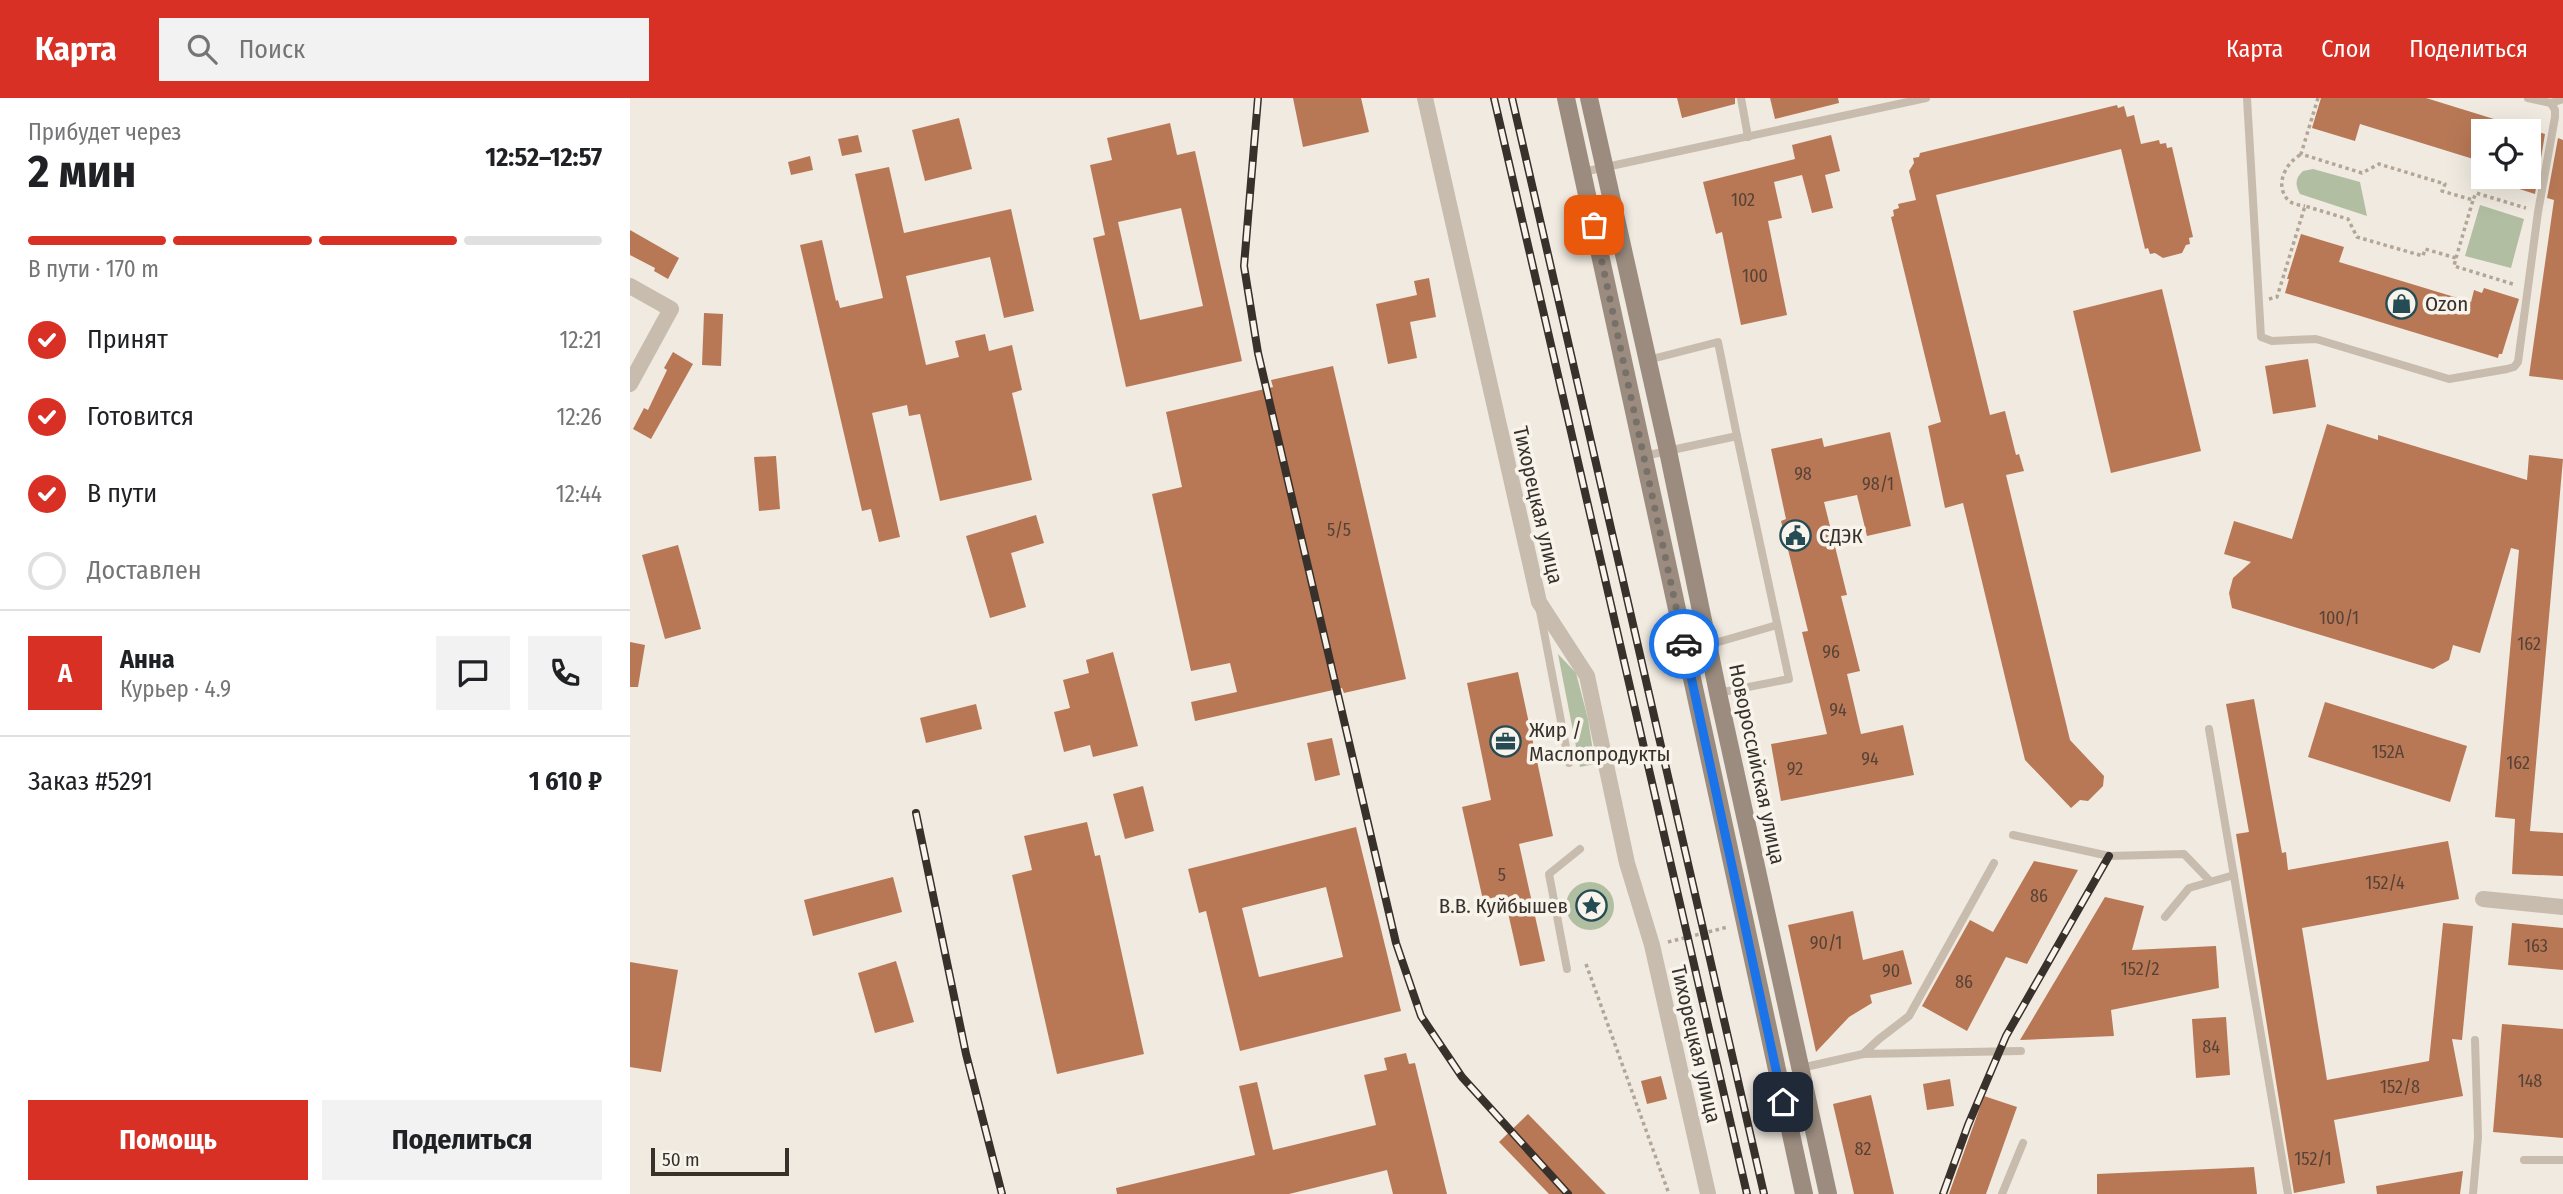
<!DOCTYPE html>
<html lang="ru">
<head>
<meta charset="utf-8">
<style>
	:root { --surface:#fff; --page:#f2f2f2; --text:#202124; --muted:#757577; --line:#e0e0e0; --accent:#d93025 }
	body { margin:0; font-family:"Fira Sans Condensed",sans-serif; background:var(--page); color:var(--text); height:100vh; display:flex; flex-direction:column; font-size:26px; white-space:nowrap }
	* { box-sizing:border-box; margin:0 }
	p { font-size:23px; color:var(--muted) }
	.icon { flex:none; width:38px; height:38px; fill:none; stroke:currentColor; stroke-width:2; stroke-linecap:round; stroke-linejoin:round }
	.map { position:relative; flex:1; overflow:hidden }
	.sheet { display:flex; flex-direction:column; background:var(--surface); width:630px }
	.sheet>* { flex:none }
	.buttons { position:absolute; left:1841px; top:21px; display:grid; gap:14px }
	.buttons a { display:grid; place-items:center; width:70px; height:70px; border-radius:0px; background:var(--surface); box-shadow:0 7px 28px #0002; font-size:35px }
	.scale { position:absolute; left:21px; bottom:18px; width:138px; box-sizing:border-box; padding-left:7px; border:4px solid #37302b; border-top:0; font-size:19px; line-height:24px; white-space:nowrap; color:#37302b; -webkit-text-stroke:5px #f8f4ec; paint-order:stroke }
	.pin { position:absolute; display:grid; place-items:center; width:60px; height:60px; color:#fff; margin:-30px; border-radius:14px; box-shadow:0 4px 10px #0006 }
	.courier { position:absolute; display:grid; place-items:center; width:70px; height:70px; margin:-35px; border:5px solid #1a73e8; border-radius:50%; background:#fff; color:#222; box-shadow:0 2px 9px #0007 }
	.overview em { font-style:normal; font-weight:700 }
	.overview div { display:flex; flex-direction:column-reverse }
	.overview { display:flex; align-items:center; justify-content:space-between; height:119px; padding:0 28px }
	h1 { font-size:46px; font-weight:700; line-height:52px }
	.bar { display:grid; grid-template-columns:repeat(4,1fr); gap:10px 7px; align-content:center; height:84px; padding:0 28px }
	.bar i { height:9px; border-radius:5px; background:var(--line) }
	.bar .active { background:var(--accent) }
	.bar p { grid-column:span 4 }
	.line { display:flex; align-items:center; gap:18px; padding:0 28px; border-top:2px solid var(--line) }
	.line div { flex:1 }
	.round { display:grid; place-items:center; flex:none; width:74px; height:74px; border-radius:0px; background:var(--page) }
	ol { padding:0 28px; list-style:none }
	li { display:flex; align-items:center; gap:21px; height:77px }
	li p { margin-inline-start:auto }
	li .icon { padding:7px; border-radius:50%; background:var(--accent); color:#fff; stroke-width:4 }
	li:last-child { color:var(--muted) }
	li i { width:38px; height:38px; border:4px solid var(--line); border-radius:50% }
	.cta { display:flex; gap:14px; margin-top:auto; padding:14px 28px }
	.cta a { flex:1; height:80px; border-radius:0px; background:var(--accent); color:#fff; font-size:28px; font-weight:700; line-height:80px; text-align:center }
	.cta a+a { background:var(--page); color:var(--text) }
	header { display:flex; align-items:center; gap:42px; box-sizing:border-box; height:98px; padding:0 35px; background:var(--accent); color:#fff }
	header strong { font-size:33px }
	nav { display:flex; gap:38px; margin-inline-start:auto; font-size:24px }
	.search { width:490px; height:63px; background:var(--page); display:flex; align-items:center; gap:18px; box-sizing:border-box; padding:0 24px; border-radius:0px; color:var(--muted); font-size:26px }
	main { display:flex; flex:1; min-height:0 }
	.map>svg:first-child { display:block }
	.green { fill:#b2bea1 }
	.building { fill:#b87856; fill-rule:evenodd }
	.lines { fill:none; stroke-linecap:round; stroke-linejoin:round }
	.path { stroke:#b3a697; stroke-width:3.5; stroke-dasharray:3.5 3.5; stroke-linecap:butt }
	.lane { stroke:#c7bcad; stroke-width:8 }
	.street { stroke:#c7bcad; stroke-width:16 }
	.secondary { stroke:#9b8c7f; stroke-width:18 }
	.rail-casing { stroke:#37302b; stroke-width:8 }
	.rail { stroke:#f8f4ec; stroke-width:5; stroke-dasharray:16; stroke-linecap:butt }
	.done { stroke:#78716a; stroke-width:7; stroke-dasharray:0 12.6 }
	.route { stroke:#1a73e8; stroke-width:9 }
	.labels { text-anchor:middle; dominant-baseline:central; stroke-width:7; stroke-linejoin:round; paint-order:stroke }
	.number-label { font-size:18px; fill:#574236 }
	.poi-label { font-size:21px; fill:#37302b; stroke:#f8f4ec; text-anchor:start }
	.street-label { font-size:21px; fill:#37302b; stroke:#f8f4ec }
</style>
</head>
<body>
<header>
<strong>Карта</strong>
<div class="search"><svg class="icon" aria-label="search" viewBox="0 0 24 24"><circle cx="10" cy="10" r="6"/><path d="M15 15l6 6"/></svg>Поиск</div>
<nav><a>Карта</a><a>Слои</a><a>Поделиться</a></nav>
</header>
<main>
<section class="sheet">
<div class="overview"><div><h1>2 мин</h1><p>Прибудет через</p></div><em>12:52–12:57</em></div>
<div class="bar"><i class="active"></i><i class="active"></i><i class="active"></i><i></i><p>В пути · 170 m</p></div>
<ol>
<li><svg class="icon" aria-label="check" viewBox="0 0 24 24"><path d="M5 12l5 5 9-10"/></svg>Принят<p>12:21</p></li>
<li><svg class="icon" aria-label="check" viewBox="0 0 24 24"><path d="M5 12l5 5 9-10"/></svg>Готовится<p>12:26</p></li>
<li><svg class="icon" aria-label="check" viewBox="0 0 24 24"><path d="M5 12l5 5 9-10"/></svg>В пути<p>12:44</p></li>
<li><i></i>Доставлен</li>
</ol>
<div class="line" style="height:126px"><b class="round" style="background:var(--accent);color:#fff">А</b><div><b>Анна</b><p>Курьер · 4.9</p></div><a class="round"><svg class="icon" aria-label="chat" viewBox="0 0 24 24"><path d="M4 5h16v11H9l-5 4z"/></svg></a><a class="round"><svg class="icon" aria-label="phone" viewBox="0 0 24 24"><path d="M5 4h4l2 5-3 2q2 4 5 5l2-3 5 2v4C11 20 4 13 5 4z"/></svg></a></div>
<div class="line" style="height:91px"><div>Заказ #5291</div><b>1 610 ₽</b></div>
<div class="cta"><a>Помощь</a><a>Поделиться</a></div>
</section>
<div class="map">
<svg width="1933" height="1096" viewBox="0 0 1933 1096">
	<rect width="100%" height="100%" fill="#f0eae0"/>
	<g class="green">
		<path d="M 1683,71 L 1730,84 L 1737,118 L 1670,96 C 1665,87 1665,80 1673,73 Z"/>
		<polygon points="1850,107 1894,121 1881,170 1835,158"/>
		<polygon points="928,556 946,575 958,621 965,666 950,669"/>
		<circle cx="960" cy="808" r="24"/>
	</g>
	<g class="building">
		<polygon points="663,0 731,0 739,34 673,49"/>
		<polygon points="1047,0 1105,0 1105,6 1052,20"/>
		<polygon points="1140,0 1208,0 1209,5 1145,21"/>
		<polygon points="1691,0 1796,0 1893,30 1893,33 1853,33 1853,64 1730,26 1725,43 1682,30"/>
		<polygon points="1487,7 1488,10 1494,8 1497,19 1504,17 1511,46 1529,42 1530,46 1536,45 1537,50 1542,49 1563,139 1559,140 1560,146 1556,147 1552,155 1533,160 1525,155 1520,156 1518,150 1515,151 1491,51 1306,97 1360,317 1375,313 1386,357 1389,356 1394,373 1376,377 1440,642 1474,678 1473,688 1458,703 1450,702 1441,710 1395,662 1333,405 1315,410 1298,328 1311,324 1261,119 1264,118 1263,112 1269,110 1268,106 1286,102 1279,73 1284,65 1283,60 1289,59 1290,55"/>
		<polygon points="329,20 342,71 295,83 282,32"/>
		<path d="M 540,25 L 547,57 L 565,53 L 612,263 L 496,289 L 463,140 L 475,137 L 460,67 L 482,62 L 477,40 ZM 551,110 L 573,208 L 510,222 L 488,124 Z"/>
		<polygon points="1899,31 1915,36 1905,96 1861,82 1862,79 1899,79"/>
		<polygon points="228,37 232,54 212,58 208,41"/>
		<polygon points="1201,37 1210,73 1195,77 1203,110 1182,115 1172,77 1144,84 1152,120 1138,123 1157,217 1111,227 1092,134 1086,136 1073,84 1165,61 1162,47"/>
		<polygon points="1928,40 1933,42 1933,282 1899,278 1924,102 1917,100"/>
		<polygon points="180,58 183,72 161,77 158,64"/>
		<polygon points="259,69 274,135 381,111 404,213 374,220 360,159 276,178 296,267 329,259 325,243 355,236 359,253 382,247 392,292 382,295 402,382 310,403 290,316 279,318 277,307 242,315 270,439 249,444 241,411 232,413 170,147 192,142 206,203 208,202 210,210 253,200 225,76"/>
		<polygon points="0,132 49,160 38,181 24,173 25,170 0,157"/>
		<polygon points="1671,136 1714,149 1709,164 1841,204 1844,192 1852,195 1854,190 1889,201 1872,256 1869,256 1868,260 1655,195 1659,181 1657,181"/>
		<polygon points="799,180 806,219 780,224 787,260 758,266 746,206 787,197 784,183"/>
		<polygon points="1532,191 1571,353 1481,375 1443,213"/>
		<polygon points="74,215 93,216 91,268 72,267"/>
		<polygon points="43,254 63,266 21,341 3,331 14,310 18,312 37,272 34,270"/>
		<polygon points="1678,261 1686,309 1643,316 1635,268"/>
		<polygon points="703,268 776,581 714,595 712,590 565,623 561,604 607,594 600,565 561,573 522,396 552,389 536,314 643,289 641,282"/>
		<polygon points="1697,326 1748,342 1748,337 1897,382 1899,357 1933,361 1900,733 1933,735 1933,778 1882,776 1885,721 1865,719 1889,452 1881,450 1850,555 1823,547 1819,562 1803,571 1602,510 1599,495 1603,480 1621,464 1594,456 1604,423 1662,441"/>
		<polygon points="1260,334 1281,428 1237,438 1227,397 1194,404 1217,497 1211,498 1230,573 1217,576 1231,636 1273,627 1284,677 1151,703 1141,646 1197,636 1172,534 1178,533 1151,423 1156,421 1141,351 1192,340 1194,349"/>
		<polygon points="146,358 150,411 129,413 124,359"/>
		<polygon points="406,417 414,445 381,455 396,509 360,520 336,438"/>
		<polygon points="48,447 71,531 35,541 12,457"/>
		<polygon points="0,544 15,547 8,589 0,589"/>
		<polygon points="483,554 508,648 463,659 460,647 434,654 424,614 440,610 433,582 459,575 456,562"/>
		<polygon points="888,574 923,738 889,746 915,863 890,868 874,797 853,802 832,709 861,702 837,585"/>
		<polygon points="1624,601 1652,755 1656,754 1658,772 1818,743 1829,801 1672,830 1697,982 1799,963 1813,825 1843,828 1832,942 1822,941 1833,998 1704,1022 1715,1085 1664,1095 1606,736 1619,734 1596,606"/>
		<polygon points="1695,604 1837,648 1820,704 1678,659"/>
		<polygon points="346,606 352,631 296,645 290,620"/>
		<polygon points="702,640 710,677 685,683 677,645"/>
		<polygon points="513,688 524,733 495,741 483,696"/>
		<polygon points="457,724 465,758 470,757 514,956 427,976 382,777 402,772 394,738"/>
		<path d="M 726,729 L 771,913 L 610,953 L 576,813 L 569,815 L 558,771 ZM 696,789 L 713,859 L 629,879 L 612,810 Z"/>
		<polygon points="1404,763 1448,772 1397,866 1376,859 1337,933 1292,908 1340,822 1363,834"/>
		<polygon points="263,779 272,814 183,838 174,802"/>
		<polygon points="1475,799 1514,808 1502,852 1586,848 1589,890 1481,912 1484,938 1390,942"/>
		<polygon points="1223,813 1233,862 1273,852 1282,886 1240,897 1242,905 1219,919 1186,954 1158,827"/>
		<polygon points="1882,825 1933,830 1933,872 1878,867"/>
		<polygon points="266,863 284,924 245,935 228,875"/>
		<polygon points="0,864 48,872 31,974 0,969"/>
		<polygon points="1596,919 1600,977 1566,980 1562,921"/>
		<polygon points="1872,926 1933,931 1933,1040 1863,1034"/>
		<polygon points="776,955 779,966 785,965 817,1096 763,1096 757,1072 659,1096 487,1096 486,1090 625,1057 609,988 627,984 643,1052 746,1027 734,977 757,972 754,960"/>
		<polygon points="1031,978 1037,1001 1017,1006 1011,983"/>
		<polygon points="1320,981 1324,1008 1297,1012 1293,986"/>
		<polygon points="1241,997 1264,1096 1224,1096 1203,1006"/>
		<polygon points="1354,998 1387,1009 1356,1096 1319,1096"/>
		<polygon points="898,1016 976,1096 919,1096 869,1044"/>
		<polygon points="1624,1069 1627,1096 1467,1096 1467,1076"/>
		<polygon points="1833,1073 1830,1096 1747,1096 1746,1088"/>
	</g>
	<g class="lines">
		<g class="path">
			<polyline points="1688,0 1671,56 1732,75 1749,66 1815,86 1812,93 1843,102 1846,95 1896,110"/>
			<path d="M 1670,57 C 1656,65 1644,87 1658,102 C 1662,106 1669,107 1675,108"/>
			<polyline points="1826,160 1843,102"/>
			<polyline points="1639,201 1647,199 1675,108 1718,121 1727,139 1793,158 1795,151 1826,160 1824,168 1886,187"/>
			<polyline points="1038,844 1098,829"/>
			<polyline points="956,866 1039,1096"/>
		</g>
		<g class="lane">
			<polyline points="1111,0 1118,39"/>
			<polyline points="1617,0 1631,239 1642,243 1686,241 1819,281 1877,271 1884,269 1888,264 1908,114 1925,19 1925,12 1921,5 1898,0"/>
			<polyline points="1921,5 1933,1"/>
			<polyline points="953,74 1296,0"/>
			<polyline points="1018,262 1088,244 1107,338"/>
			<polyline points="1014,358 1107,338 1159,581 1088,595"/>
			<polyline points="910,513 939,665"/>
			<polyline points="1078,547 1147,527"/>
			<polyline points="1579,631 1658,1096"/>
			<polyline points="1383,737 1479,758 1554,756 1580,783"/>
			<polyline points="1535,819 1559,790 1604,777"/>
			<polyline points="937,871 919,776 950,751"/>
			<polyline points="1233,956 1249,941 1279,918 1364,765"/>
			<polyline points="1171,970 1233,956 1391,953"/>
			<polyline points="1894,1062 1933,1062"/>
			<polyline points="1372,1096 1393,1045"/>
			<polyline points="1843,1096 1848,1039 1845,942"/>
		</g>
		<g class="street">
			<polyline points="795,0 909,504 957,578 997,765 1022,847 1078,1096"/>
			<polyline points="0,188 41,211 0,286"/>
			<polyline points="1853,801 1933,809"/>
		</g>
		<g class="secondary">
			<polyline points="936,0 1174,1096"/>
			<polyline points="959,0 1038,353 1088,595 1198,1096"/>
		</g>
		<defs>
			<g id="rail">
				<polyline points="628,0 614,168 628,255 766,845 791,918 832,979 938,1096"/>
				<polyline points="864,0 1117,1096"/>
				<polyline points="882,0 1134,1096"/>
				<polyline points="286,715 336,956 372,1096"/>
				<polyline points="1313,1096 1338,1027 1376,938 1479,758"/>
			</g>
		</defs>
		<use href="#rail" class="rail-casing"/>
		<use href="#rail" class="rail"/>
	</g>
	<g class="lines">
		<polyline class="done" points="964,127 1054,546"/>
		<polyline class="route" points="1054,546 1153,1004"/>
	</g>
	<defs>
		<symbol id="shop-ring" viewBox="-11 -11 22 22"><circle r="9.5" fill="#f8f4ec" stroke="#254c54" stroke-width="1.5"/><path d="M-5-2.5h2.3a2.7 3.5 0 0 1 5.4 0H5L5.5 6h-11ZM-1.5-2.5h3a1.5 2.3 0 0 0-3 0Z" fill="#254c54"/></symbol>
		<symbol id="civic-ring" viewBox="-11 -11 22 22"><circle r="9.5" fill="#f8f4ec" stroke="#254c54" stroke-width="1.5"/><path d="M-.6-6.5H3V-4.5H.6V-3L4-1V1h2V6H-6V1h2V-1L-.6-3ZM-1.2 2.5V6h2.4V2.5Z" fill="#254c54"/></symbol>
		<symbol id="office-ring" viewBox="-11 -11 22 22"><circle r="9.5" fill="#f8f4ec" stroke="#254c54" stroke-width="1.5"/><path d="M-6-3h4V-5.5h4V-3h4V5H-6ZM-1-4.5V-3h2v-1.5ZM-6 0V1H6V0Z" fill="#254c54"/></symbol>
		<symbol id="sight-ring" viewBox="-11 -11 22 22"><circle r="9.5" fill="#f8f4ec" stroke="#254c54" stroke-width="1.5"/><path d="M0-6L1.8-2.2L6-1.7L2.9 1.2L3.7 5.4L0 3.3L-3.7 5.4L-2.9 1.2L-6-1.7L-1.8-2.2Z" fill="#254c54"/></symbol>
	</defs>
	<g fill-rule="evenodd">
		<use href="#shop-ring" x="1754" y="188" width="35" height="35"/>
		<use href="#civic-ring" x="1148" y="420" width="35" height="35"/>
		<use href="#office-ring" x="858" y="626" width="35" height="35"/>
		<use href="#sight-ring" x="944" y="790" width="35" height="35"/>
	</g>
	<g class="labels">
		<g class="number-label">
			<text x="1113" y="102">102</text>
			<text x="1125" y="178">100</text>
			<text x="1173" y="376">98</text>
			<text x="1248" y="386">98/1</text>
			<text x="709" y="432">5/5</text>
			<text x="1709" y="520">100/1</text>
			<text x="1899" y="546">162</text>
			<text x="1201" y="554">96</text>
			<text x="1208" y="612">94</text>
			<text x="1758" y="654">152А</text>
			<text x="1240" y="661">94</text>
			<text x="1888" y="665">162</text>
			<text x="1165" y="671">92</text>
			<text x="872" y="777">5</text>
			<text x="1755" y="785">152/4</text>
			<text x="1409" y="798">86</text>
			<text x="1196" y="845">90/1</text>
			<text x="1906" y="848">163</text>
			<text x="1510" y="871">152/2</text>
			<text x="1261" y="873">90</text>
			<text x="1334" y="884">86</text>
			<text x="1581" y="949">84</text>
			<text x="1900" y="983">148</text>
			<text x="1770" y="989">152/8</text>
			<text x="1233" y="1051">82</text>
			<text x="1683" y="1061">152/1</text>
		</g>
		<g class="poi-label">
			<text x="1795" y="206">Ozon</text>
			<text x="1189" y="438">СДЭК</text>
			<text x="899" y="632">Жир /<tspan x="899" dy="24">Маслопродукты</tspan></text>
			<text x="938" y="808" text-anchor="end">В.В. Куйбышев</text>
		</g>
		<g class="street-label">
			<text transform="translate(908 407) rotate(77)">Тихорецкая улица</text>
			<text transform="translate(1127 666) rotate(78)">Новороссийская улица</text>
			<text transform="translate(1066 946) rotate(77)">Тихорецкая улица</text>
		</g>
	</g>
</svg>
<div class="buttons">
<a><svg class="icon" aria-label="locate" viewBox="0 0 24 24"><circle cx="12" cy="12" r="6"/><path d="M12 2v4M12 18v4M2 12h4M18 12h4"/></svg></a>
</div>
<div class="scale">50 m</div>
<div class="pin" style="left:964px;top:127px;background:#ea580c"><svg class="icon" aria-label="bag" viewBox="0 0 24 24"><path d="M5 8h14l-1 12H6zM9 8a3 3 0 0 1 6 0"/></svg></div>
<div class="pin" style="left:1153px;top:1004px;background:#1f2937"><svg class="icon" aria-label="home" viewBox="0 0 24 24"><path d="M3 11l9-7 9 7M6 9v11h12V9"/></svg></div>
<div class="courier" style="left:1054px;top:546px"><svg class="icon" aria-label="car" viewBox="0 0 24 24"><path d="M5 17H2v-5l4-1 3-4h7l3 4 3 1v5h-3M9 17h6M6 11h13"/><circle cx="7" cy="17" r="2"/><circle cx="17" cy="17" r="2"/></svg></div>
</div>
</main>
</body>
</html>
